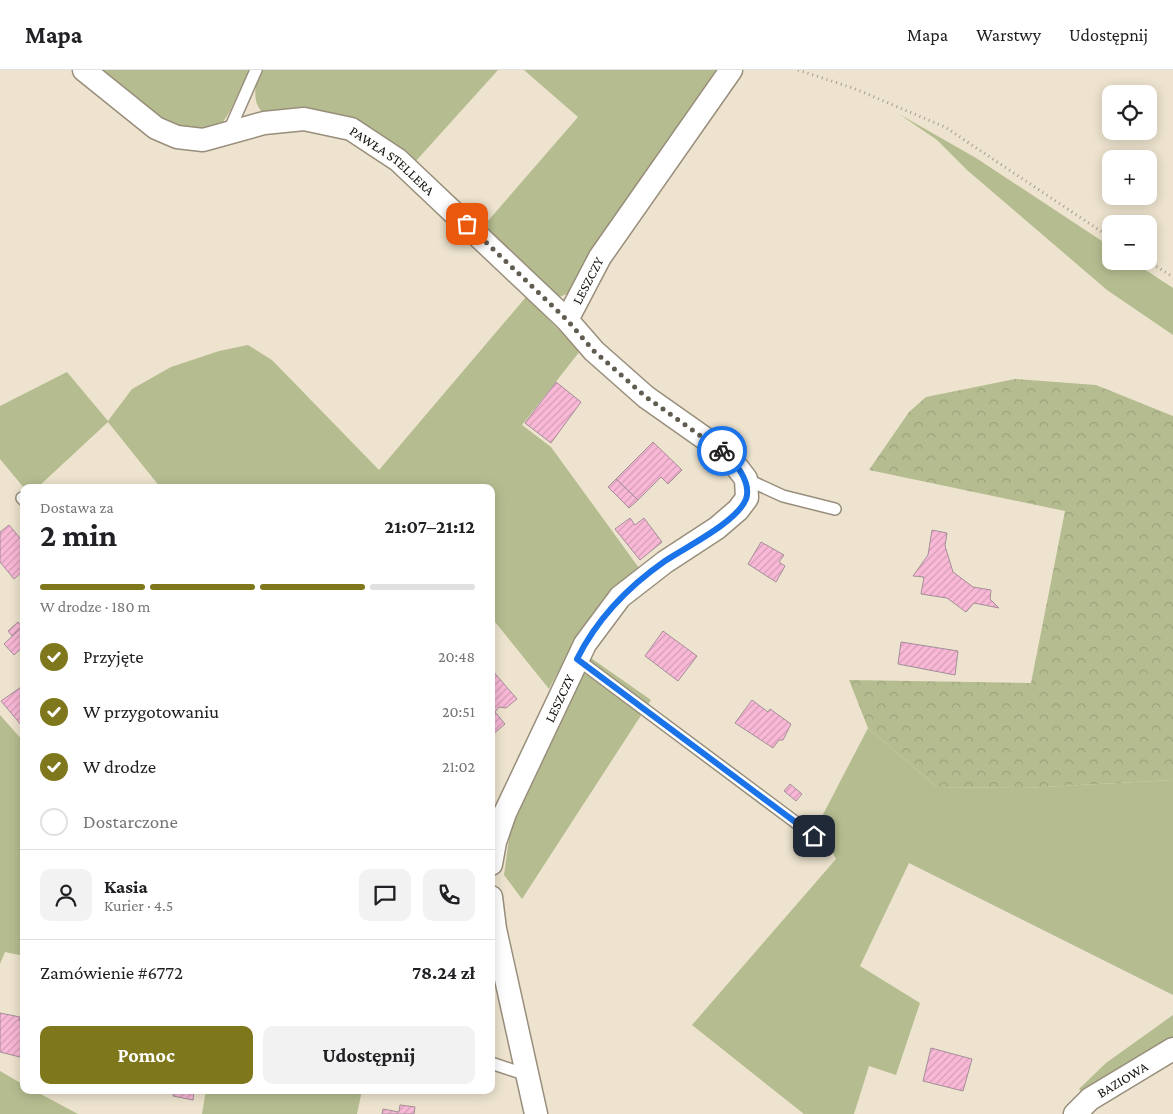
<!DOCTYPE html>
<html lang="pl">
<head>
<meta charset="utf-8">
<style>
	:root { --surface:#fff; --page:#f2f2f2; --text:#202124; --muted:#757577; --line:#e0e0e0; --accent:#7f771c }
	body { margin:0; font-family:"Crimson Pro",serif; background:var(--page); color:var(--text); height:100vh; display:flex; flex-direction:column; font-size:19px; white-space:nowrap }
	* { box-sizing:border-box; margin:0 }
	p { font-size:16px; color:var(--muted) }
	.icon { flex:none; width:28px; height:28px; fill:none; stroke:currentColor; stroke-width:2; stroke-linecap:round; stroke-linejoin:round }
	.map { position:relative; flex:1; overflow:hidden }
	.side { position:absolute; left:20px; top:414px; width:475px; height:610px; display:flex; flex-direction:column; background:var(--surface); border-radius:10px; box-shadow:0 2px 12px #0003 }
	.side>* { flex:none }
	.fabs { position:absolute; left:1102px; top:15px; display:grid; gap:10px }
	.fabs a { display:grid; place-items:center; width:55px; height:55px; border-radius:10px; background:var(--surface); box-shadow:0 2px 12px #0003; font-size:25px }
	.pin { position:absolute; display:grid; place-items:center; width:42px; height:42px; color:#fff; margin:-21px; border-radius:10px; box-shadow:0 2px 8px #0006 }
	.courier { position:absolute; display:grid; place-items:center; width:50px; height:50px; margin:-25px; border:4px solid #1a73e8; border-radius:50%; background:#fff; color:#222; box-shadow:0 1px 6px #0007 }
	.overview em { font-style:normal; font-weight:700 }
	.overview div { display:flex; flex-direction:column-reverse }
	.overview { display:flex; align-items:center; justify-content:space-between; height:85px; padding:0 20px }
	h1 { font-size:32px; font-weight:700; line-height:38px }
	.bar { display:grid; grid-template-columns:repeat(4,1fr); gap:8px 5px; align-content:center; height:60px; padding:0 20px }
	.bar i { height:6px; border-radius:4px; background:var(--line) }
	.bar .selected { background:var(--accent) }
	.bar p { grid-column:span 4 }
	.line { display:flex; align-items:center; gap:12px; padding:0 20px; border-top:1px solid var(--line) }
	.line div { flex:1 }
	.round { display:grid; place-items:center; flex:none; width:52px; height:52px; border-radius:10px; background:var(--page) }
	ol { padding:0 20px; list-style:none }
	li { display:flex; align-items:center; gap:15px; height:55px }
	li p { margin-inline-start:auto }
	li .icon { padding:5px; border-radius:50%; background:var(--accent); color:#fff; stroke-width:4 }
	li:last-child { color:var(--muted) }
	li i { width:28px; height:28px; border:2px solid var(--line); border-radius:50% }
	.primary-button { display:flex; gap:10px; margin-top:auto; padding:10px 20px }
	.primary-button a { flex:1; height:58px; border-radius:10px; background:var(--accent); color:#fff; font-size:20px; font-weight:700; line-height:58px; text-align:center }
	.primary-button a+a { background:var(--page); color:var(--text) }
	header { display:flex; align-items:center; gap:30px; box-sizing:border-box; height:70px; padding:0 25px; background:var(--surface); border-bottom:1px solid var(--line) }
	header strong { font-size:24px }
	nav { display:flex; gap:28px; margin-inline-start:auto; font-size:18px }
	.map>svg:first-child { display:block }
	.grass { fill:#b5bd90 }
	.forest { fill:url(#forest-crowns) }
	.building { fill:url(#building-hatch); stroke:#a48e98 }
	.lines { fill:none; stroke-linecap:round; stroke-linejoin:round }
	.lane-casing { stroke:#988e7b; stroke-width:14 }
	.street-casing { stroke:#988e7b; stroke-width:25 }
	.path { stroke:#a49c8c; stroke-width:3; stroke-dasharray:1 4; stroke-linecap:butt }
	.lane { stroke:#fff; stroke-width:11 }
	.street { stroke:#fff; stroke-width:22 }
	.done { stroke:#615c50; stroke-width:5; stroke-dasharray:0 9 }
	.route { stroke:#1a73e8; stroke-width:6 }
	.labels { text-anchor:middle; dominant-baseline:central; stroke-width:5; stroke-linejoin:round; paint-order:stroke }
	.street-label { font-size:14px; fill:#16130c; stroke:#ede3ce }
</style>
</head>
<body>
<header>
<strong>Mapa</strong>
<nav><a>Mapa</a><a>Warstwy</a><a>Udostępnij</a></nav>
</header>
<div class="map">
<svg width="1173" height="1044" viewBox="0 0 1173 1044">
	<defs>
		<pattern id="forest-crowns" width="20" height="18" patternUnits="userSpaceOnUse" patternTransform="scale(1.25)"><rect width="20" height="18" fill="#b5bd90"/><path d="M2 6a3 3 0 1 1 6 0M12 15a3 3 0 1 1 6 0" fill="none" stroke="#9ba27b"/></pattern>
		<pattern id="building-hatch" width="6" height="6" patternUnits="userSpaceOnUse" patternTransform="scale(1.25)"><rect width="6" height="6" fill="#f8b8d6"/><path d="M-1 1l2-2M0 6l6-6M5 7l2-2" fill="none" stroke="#d49db6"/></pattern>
	</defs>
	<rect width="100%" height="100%" fill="#ede3ce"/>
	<g class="grass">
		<polygon points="96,0 249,0 230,41 221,55 207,61 175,59"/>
		<path d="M 261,0 L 498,0 L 415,92 L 273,41 L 261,41 C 251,27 256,15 261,0 Z"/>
		<polygon points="524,0 725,0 572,222 559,227 481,159 578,47"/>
		<polygon points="899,44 976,88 1111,177 1111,191 1132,191 1173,218 1173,265 1107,220 967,100 937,70"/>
		<polygon points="526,227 580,281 522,355 551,377 639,498 572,576 549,619 491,547 491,418 160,417 108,352 38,417 24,418 0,389 0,336 67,302 108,351 132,319 171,297 219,281 248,275 272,290 379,400"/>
		<polygon points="588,586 651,630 522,829 504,805 511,754"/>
		<polygon points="0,645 24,672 24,886 5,882 0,894"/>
		<polygon points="868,658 937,717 1023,718 1173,710 1173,925 909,793 860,896 920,933 896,1005 869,996 854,1044 804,1044 692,955 836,789 818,754"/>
		<polygon points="1173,945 1173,971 1085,1026 1079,1019 1106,993"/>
		<polygon points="0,1001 24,1015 24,1020 33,1020 78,1044 0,1044"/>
		<polygon points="206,1020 362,1020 357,1044 202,1044"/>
	</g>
	<polygon class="forest" points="1015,309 1096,315 1173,346 1173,710 1023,718 937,717 868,658 849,610 1031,613 1065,441 869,400 909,342 926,327"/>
	<g class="building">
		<polygon points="556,312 581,332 551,373 525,353"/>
		<polygon points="653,372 682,400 668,414 661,407 638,430 616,409"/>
		<polygon points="616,409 638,430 629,438 608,417"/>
		<polygon points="630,448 635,455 644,448 662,472 640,490 615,459"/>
		<polygon points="9,455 24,473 24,500 14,509 0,492 0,462"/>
		<polygon points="932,460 947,463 945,476 953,502 973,517 991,520 990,529 999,538 974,533 966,542 947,528 921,524 924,507 913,506 928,485"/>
		<polygon points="761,472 784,485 779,492 785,496 776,512 748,494"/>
		<polygon points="18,552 22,557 12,566 8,561"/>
		<polygon points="22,557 24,576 14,585 4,574"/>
		<polygon points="663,561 697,586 678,611 645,586"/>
		<polygon points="901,572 958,581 955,605 898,594"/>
		<polygon points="491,599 517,629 506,638 499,637 495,642 505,654 491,666"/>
		<polygon points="24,615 24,655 22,656 1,631"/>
		<polygon points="752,630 768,642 770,639 791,654 783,670 779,670 773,678 735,653"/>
		<polygon points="790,714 802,724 796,731 784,721"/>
		<polygon points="0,943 20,947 19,951 24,952 24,988 0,982"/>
		<polygon points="931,978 972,989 963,1021 923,1011"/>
		<polygon points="174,1020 194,1020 193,1030 173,1026"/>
		<polygon points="400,1035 415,1037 414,1044 382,1044 383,1039 399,1042"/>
	</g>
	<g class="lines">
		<defs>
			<g id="lane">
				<polyline points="229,61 256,0"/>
				<polyline points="746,409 783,426 835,439"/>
				<polyline points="22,428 24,430"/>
				<polyline points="577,589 814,766"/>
				<polyline points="491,993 527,1005"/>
			</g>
			<g id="street">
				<path id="s1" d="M 84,0 L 156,58 L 177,67 L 203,70 L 264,53 L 304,49 L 351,59 L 398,90 L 567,250"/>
				<path id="s2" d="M 491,794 L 495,772 L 505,743 L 585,574 L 620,527 L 665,492 L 717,458 L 738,440 L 747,428 L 746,409 L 727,384 L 646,327 L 594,281 L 567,250 L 600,187 L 731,0"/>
				<polyline points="491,827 495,859 536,1044"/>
				<path id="s3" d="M 1075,1044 L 1090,1029 L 1173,979"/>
			</g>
		</defs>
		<use href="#lane" class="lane-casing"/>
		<use href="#street" class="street-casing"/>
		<g class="path">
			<polyline points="798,0 853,18 945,57 1111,168"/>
			<polyline points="1148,191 1173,207"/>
		</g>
		<use href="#lane" class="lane"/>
		<use href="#street" class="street"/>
	</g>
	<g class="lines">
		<polyline class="done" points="467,154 567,250 594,281 646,327 722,381"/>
		<path class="route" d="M 722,381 C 734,390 752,412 746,429 C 737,452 686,477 665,491 C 629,516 597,549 577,589 L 814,766"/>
	</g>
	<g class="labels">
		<g class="street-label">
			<text stroke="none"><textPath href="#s1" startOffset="345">PAWŁA STELLERA</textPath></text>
			<text stroke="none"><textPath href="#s2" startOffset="765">LESZCZY</textPath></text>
			<text stroke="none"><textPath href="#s2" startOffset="180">LESZCZY</textPath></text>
			<text stroke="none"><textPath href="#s3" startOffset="59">BAZIOWA</textPath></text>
		</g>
	</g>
</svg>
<div class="fabs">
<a><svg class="icon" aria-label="locate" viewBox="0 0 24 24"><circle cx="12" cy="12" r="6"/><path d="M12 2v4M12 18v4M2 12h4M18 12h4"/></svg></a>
<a>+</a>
<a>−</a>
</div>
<div class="pin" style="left:467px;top:154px;background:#ea580c"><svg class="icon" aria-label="bag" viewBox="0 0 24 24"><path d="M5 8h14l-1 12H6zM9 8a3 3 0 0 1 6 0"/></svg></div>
<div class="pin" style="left:814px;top:766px;background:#1f2937"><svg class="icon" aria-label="home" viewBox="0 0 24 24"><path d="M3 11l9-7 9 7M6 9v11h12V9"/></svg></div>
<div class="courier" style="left:722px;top:381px"><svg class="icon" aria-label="bike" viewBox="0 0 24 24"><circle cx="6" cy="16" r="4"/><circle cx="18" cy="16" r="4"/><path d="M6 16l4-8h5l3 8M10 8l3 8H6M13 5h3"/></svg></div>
<section class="side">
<div class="overview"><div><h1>2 min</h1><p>Dostawa za</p></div><em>21:07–21:12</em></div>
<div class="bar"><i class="selected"></i><i class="selected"></i><i class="selected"></i><i></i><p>W drodze · 180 m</p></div>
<ol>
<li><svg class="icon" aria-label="check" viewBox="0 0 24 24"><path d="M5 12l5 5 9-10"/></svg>Przyjęte<p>20:48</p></li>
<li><svg class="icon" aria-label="check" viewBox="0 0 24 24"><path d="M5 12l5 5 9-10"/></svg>W przygotowaniu<p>20:51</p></li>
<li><svg class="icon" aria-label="check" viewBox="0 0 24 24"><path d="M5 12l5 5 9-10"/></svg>W drodze<p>21:02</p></li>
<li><i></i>Dostarczone</li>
</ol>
<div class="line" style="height:90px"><a class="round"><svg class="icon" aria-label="person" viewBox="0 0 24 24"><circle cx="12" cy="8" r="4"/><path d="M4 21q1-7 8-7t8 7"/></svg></a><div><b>Kasia</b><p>Kurier · 4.5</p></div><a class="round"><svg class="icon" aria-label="chat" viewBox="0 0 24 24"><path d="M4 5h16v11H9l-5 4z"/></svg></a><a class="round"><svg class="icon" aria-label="phone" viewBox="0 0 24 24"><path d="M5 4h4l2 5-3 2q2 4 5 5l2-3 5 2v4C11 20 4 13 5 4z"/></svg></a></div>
<div class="line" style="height:65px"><div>Zamówienie #6772</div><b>78.24 zł</b></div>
<div class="primary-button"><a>Pomoc</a><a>Udostępnij</a></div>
</section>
</div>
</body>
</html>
